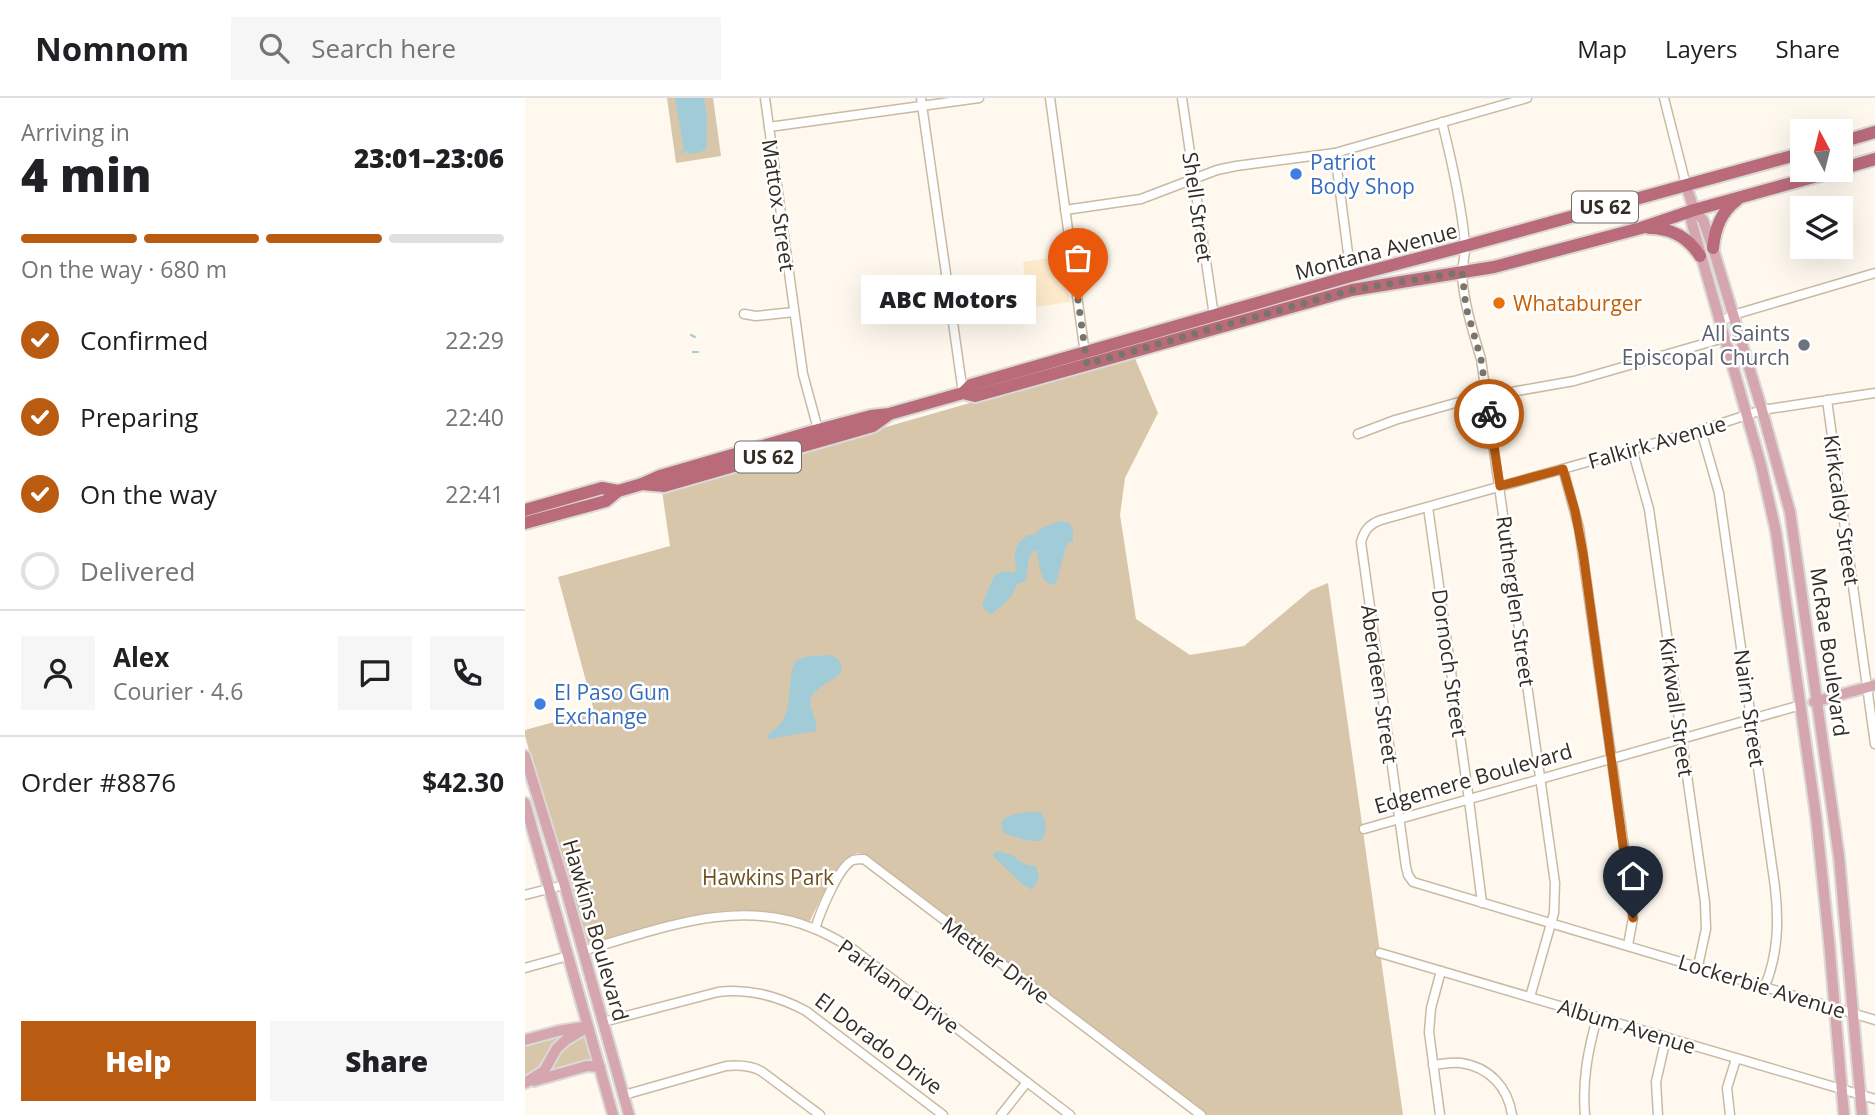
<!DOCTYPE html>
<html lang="en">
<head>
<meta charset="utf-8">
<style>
	:root { --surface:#fff; --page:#f6f6f6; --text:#202124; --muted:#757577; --line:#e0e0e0; --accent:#ba5b12 }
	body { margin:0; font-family:"Open Sans",sans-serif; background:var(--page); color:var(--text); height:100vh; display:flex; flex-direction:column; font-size:26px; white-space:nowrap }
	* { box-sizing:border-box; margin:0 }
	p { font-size:23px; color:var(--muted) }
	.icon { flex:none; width:38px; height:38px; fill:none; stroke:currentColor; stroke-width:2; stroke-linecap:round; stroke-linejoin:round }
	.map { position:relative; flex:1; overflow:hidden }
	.side { display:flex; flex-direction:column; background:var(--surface); width:525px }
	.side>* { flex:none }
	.needle { width:46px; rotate:353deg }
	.fabs { position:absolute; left:1265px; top:21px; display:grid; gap:14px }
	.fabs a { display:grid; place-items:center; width:63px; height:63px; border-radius:0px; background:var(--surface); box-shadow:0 7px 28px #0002; font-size:35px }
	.pin { position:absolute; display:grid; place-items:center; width:60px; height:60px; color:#fff; margin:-72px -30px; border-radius:50% 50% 50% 0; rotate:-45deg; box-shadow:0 0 7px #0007 }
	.pin .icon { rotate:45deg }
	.courier { position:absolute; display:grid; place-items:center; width:70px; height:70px; margin:-35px; border:5px solid #ba5b12; border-radius:50%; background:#fff; color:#222; box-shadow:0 2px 9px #0007 }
	.bubble { position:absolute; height:49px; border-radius:0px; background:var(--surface); box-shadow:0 7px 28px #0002; font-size:23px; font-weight:800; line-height:49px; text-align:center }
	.head em { font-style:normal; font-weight:800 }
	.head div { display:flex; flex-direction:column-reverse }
	.head { display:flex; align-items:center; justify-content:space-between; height:119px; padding:0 21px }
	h1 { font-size:46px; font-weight:800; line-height:52px }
	.bar { display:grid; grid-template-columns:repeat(4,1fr); gap:10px 7px; align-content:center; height:84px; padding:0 21px }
	.bar i { height:9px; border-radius:5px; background:var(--line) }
	.bar .active { background:var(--accent) }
	.bar p { grid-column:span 4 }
	.line { display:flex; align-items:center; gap:18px; padding:0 21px; border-top:2px solid var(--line) }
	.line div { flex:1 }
	.round { display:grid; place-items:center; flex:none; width:74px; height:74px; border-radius:0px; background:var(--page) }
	ol { padding:0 21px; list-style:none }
	li { display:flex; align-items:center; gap:21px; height:77px }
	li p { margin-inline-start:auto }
	li .icon { padding:7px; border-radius:50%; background:var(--accent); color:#fff; stroke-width:4 }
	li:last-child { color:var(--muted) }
	li i { width:38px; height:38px; border:4px solid var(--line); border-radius:50% }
	.action { display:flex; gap:14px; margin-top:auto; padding:14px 21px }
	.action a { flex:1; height:80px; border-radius:0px; background:var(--accent); color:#fff; font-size:28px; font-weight:800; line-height:80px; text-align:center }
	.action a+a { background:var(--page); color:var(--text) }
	header { display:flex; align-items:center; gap:42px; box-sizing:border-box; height:98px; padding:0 35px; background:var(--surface); border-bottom:2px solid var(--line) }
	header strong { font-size:33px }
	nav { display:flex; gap:38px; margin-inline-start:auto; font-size:24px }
	.search { width:490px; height:63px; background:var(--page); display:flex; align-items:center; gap:18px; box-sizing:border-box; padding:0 24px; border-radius:0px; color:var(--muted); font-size:26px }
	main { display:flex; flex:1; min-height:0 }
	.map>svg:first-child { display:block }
	.built { fill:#feebcc }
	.green { fill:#d7c6a9 }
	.water { fill:#a2cbd8 }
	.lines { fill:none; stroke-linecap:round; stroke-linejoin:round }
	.stream { stroke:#a2cbd8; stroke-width:2 }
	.minor-casing { stroke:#c9bba3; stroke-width:11 }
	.major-casing { stroke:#dad9d8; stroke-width:14 }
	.highway-casing { stroke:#dad9d8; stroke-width:16 }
	.minor { stroke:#fff; stroke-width:8 }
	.major { stroke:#d6a6af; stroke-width:10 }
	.highway { stroke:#ba6b7a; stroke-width:12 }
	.done { stroke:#7a746b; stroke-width:7; stroke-dasharray:0 12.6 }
	.route { stroke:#ba5b12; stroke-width:9 }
	.shop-dot { fill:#3f7fe0; stroke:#fff; stroke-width:2.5 }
	.food-dot { fill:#e8710a; stroke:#fff; stroke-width:2.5 }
	.worship-dot { fill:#6b7280; stroke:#fff; stroke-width:2.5 }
	.labels { text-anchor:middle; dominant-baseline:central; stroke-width:5; stroke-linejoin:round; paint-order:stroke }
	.shield { fill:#fff; stroke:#706c66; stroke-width:2 }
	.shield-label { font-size:19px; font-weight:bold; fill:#332d24 }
	.shop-label { font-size:21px; fill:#366cbe; stroke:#fff; text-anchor:start }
	.street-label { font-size:21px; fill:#332d24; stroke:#fff }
	.food-label { font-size:21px; fill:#c56008; stroke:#fff; text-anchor:start }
	.worship-label { font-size:21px; fill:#5b616d; stroke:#fff; text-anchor:end }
	.park-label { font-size:21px; fill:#6c511e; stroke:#fff }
</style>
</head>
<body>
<header>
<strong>Nomnom</strong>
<div class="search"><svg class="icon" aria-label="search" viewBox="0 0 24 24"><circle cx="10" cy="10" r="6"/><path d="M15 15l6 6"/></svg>Search here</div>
<nav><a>Map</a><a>Layers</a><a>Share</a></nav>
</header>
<main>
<section class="side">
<div class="head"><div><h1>4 min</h1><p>Arriving in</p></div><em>23:01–23:06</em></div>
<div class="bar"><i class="active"></i><i class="active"></i><i class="active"></i><i></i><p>On the way · 680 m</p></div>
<ol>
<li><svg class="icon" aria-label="check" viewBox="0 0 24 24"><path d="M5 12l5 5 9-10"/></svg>Confirmed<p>22:29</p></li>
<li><svg class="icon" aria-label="check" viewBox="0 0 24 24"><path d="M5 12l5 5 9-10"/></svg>Preparing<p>22:40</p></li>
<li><svg class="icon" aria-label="check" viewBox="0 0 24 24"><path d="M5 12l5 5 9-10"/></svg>On the way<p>22:41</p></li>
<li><i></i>Delivered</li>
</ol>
<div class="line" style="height:126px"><a class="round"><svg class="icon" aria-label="person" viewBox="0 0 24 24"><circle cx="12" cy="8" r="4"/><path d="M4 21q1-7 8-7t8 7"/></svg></a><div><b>Alex</b><p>Courier · 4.6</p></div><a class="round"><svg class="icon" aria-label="chat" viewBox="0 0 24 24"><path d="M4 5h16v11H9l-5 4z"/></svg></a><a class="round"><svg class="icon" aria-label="phone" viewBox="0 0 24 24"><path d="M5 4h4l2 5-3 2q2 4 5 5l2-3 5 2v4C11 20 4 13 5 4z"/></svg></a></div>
<div class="line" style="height:91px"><div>Order #8876</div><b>$42.30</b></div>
<div class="action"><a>Help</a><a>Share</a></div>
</section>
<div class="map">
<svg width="1350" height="1017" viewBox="0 0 1350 1017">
	<rect width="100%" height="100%" fill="#fef8ee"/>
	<polygon class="built" points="539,158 545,204 504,210 498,164"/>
	<g class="green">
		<polygon points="142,0 188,0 196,58 151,65"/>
		<path d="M 609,258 L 633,315 L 600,380 L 595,417 L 611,521 L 665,557 L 719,548 L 786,492 L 803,485 L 878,1017 L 682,1017 L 338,756 C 333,755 332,755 327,757 C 312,764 293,807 285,823 L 254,816 L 223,812 L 194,813 L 160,819 L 63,847 L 57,842 L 0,638 L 0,632 L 69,613 L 33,479 L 145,448 L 137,393 Z"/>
		<polygon points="59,930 69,965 0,984 0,946"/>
	</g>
	<g class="water">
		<polygon points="150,0 179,0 182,21 181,52 167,56 159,53"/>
		<path d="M 534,423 C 549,424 548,430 548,443 L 544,445 L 541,449 L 531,485 L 527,487 C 515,483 515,468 512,455 L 511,452 L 508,453 C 502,461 503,474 500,484 L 492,486 C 488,500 478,507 466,516 L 459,511 L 457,507 L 469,478 L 478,473 L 488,475 L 491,473 C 490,453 486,450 503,437 L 508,437 L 517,430 Z"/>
		<path d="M 307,557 L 314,562 L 317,569 L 315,576 C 307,582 297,587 290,594 C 278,605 294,620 291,633 L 244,641 L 241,638 C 249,632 257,627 260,618 C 267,604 262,566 274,561 C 283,557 297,558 307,557 Z"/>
		<path d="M 512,714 L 516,715 C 520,721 521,725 520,732 C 520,735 519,740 516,742 C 510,746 484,738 478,734 L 476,724 C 485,715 500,714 512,714 Z"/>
		<polygon points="473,753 489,758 493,762 502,767 511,768 514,780 507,792 496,785 468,758 469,755"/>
	</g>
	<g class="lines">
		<g class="stream">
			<polyline points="155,55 159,52"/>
			<polyline points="166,237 170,239"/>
			<polyline points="168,254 173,254"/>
		</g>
		<defs>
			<g id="minor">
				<polyline points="240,0 278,276 294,335"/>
				<polyline points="396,0 438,295"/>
				<polyline points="525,0 560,256"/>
				<polyline points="657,0 689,218"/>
				<polyline points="1139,0 1161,87"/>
				<path d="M 917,24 C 927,64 936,104 940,145 C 941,156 937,167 937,177 C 939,206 948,234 956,261 L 1030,785 L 1029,815 L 1005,899"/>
				<polyline points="244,29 454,0"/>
				<polyline points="810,55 826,178"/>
				<polyline points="540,112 616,101 692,72 711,68 810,55 1002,0"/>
				<polyline points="219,216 231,218 269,214"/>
				<polyline points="1195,224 1208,217 1350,175"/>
				<path d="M 1350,295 L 1237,312 L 1176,332 L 856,422 C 844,426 839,433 836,444 L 881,769 L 883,777 L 888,784 L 1350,922"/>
				<polyline points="1302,302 1350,646"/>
				<path d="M 1176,332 L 1194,395 L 1250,789 C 1254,824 1253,856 1240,888"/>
				<polyline points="833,336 870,322 941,302 1049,283 1199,240"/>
				<polyline points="1107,351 1124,411 1180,804 1181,831 1173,868"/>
				<polyline points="1038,371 1054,430 1105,792 1108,820 1103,847"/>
				<polyline points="903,409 944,702 957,805"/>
				<polyline points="839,731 1276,607"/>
				<polyline points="0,797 39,787"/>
				<path d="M 290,831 C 295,815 313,769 328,762 C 332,761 335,761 339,761 L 676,1017"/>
				<path d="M 57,853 C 133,832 212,798 290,831 C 303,836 316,844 328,851 L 545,1017"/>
				<polyline points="855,855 1350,1001"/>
				<polyline points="0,870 43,858"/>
				<path d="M 78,924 L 193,894 C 225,890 253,898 281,913 L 418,1017"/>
				<path d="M 908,967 C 917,966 927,964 936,965 C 964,969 983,989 987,1017"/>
				<path d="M 99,997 L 201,968 C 213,967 225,967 236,973 L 295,1017"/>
				<polyline points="476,1017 502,984"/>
				<polyline points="915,1017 904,934 906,910 916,873"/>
				<path d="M 1060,1017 C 1057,983 1063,952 1072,920"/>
				<polyline points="1133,1017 1131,984 1141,940"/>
				<polyline points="1205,1017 1202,990 1211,961"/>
			</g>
			<g id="major">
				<polyline points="1161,87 1169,112 1178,122 1188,150 1237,312 1265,414 1314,759 1337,1017"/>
				<polyline points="1169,112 1166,122 1236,367 1251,434 1291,718 1304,843 1319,1017"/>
				<polyline points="1289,604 1350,587"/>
				<polyline points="0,658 39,785 104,1017"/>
				<polyline points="0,705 88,1017"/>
				<polyline points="0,942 33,933 58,929"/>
				<polyline points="9,983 62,968 75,969"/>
				<polyline points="0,985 19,973 32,950 41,942 63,929"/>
			</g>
			<g id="highway">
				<polyline points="1316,44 1350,34"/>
				<polyline points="1316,71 1350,61"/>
				<path d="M 1124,130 C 1146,130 1163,139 1175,158"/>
				<path d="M 1188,150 C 1190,130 1196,114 1212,102"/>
				<polyline points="438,295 446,287 826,178 940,148 1278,55"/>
				<polyline points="117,386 139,388 348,328 363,317"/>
				<polyline points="0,412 77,390 93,393"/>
				<polyline points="0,425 81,403 93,393 117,386 135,378 293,332 346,318 364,316 438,295 450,298 827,192 969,169 1116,130 1169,112 1314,72"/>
			</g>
		</defs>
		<use href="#minor" class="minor-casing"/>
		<use href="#major" class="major-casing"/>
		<use href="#highway" class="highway-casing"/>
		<use href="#minor" class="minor"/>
		<use href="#major" class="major"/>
		<use href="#highway" class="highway"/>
	</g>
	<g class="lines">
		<polyline class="done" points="553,202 562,266 827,192 937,174 941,209 956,261 964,316"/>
		<polyline class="route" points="964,316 975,388 1038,371 1050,413 1058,455 1108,820"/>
	</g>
	<g class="shop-dot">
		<circle cx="771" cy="76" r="7"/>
		<circle cx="15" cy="606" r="7"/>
	</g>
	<circle class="food-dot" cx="974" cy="205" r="7"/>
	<circle class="worship-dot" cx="1279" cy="247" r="7"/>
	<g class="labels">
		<g class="shield">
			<rect x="1047" y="93.5" width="66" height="31" rx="5"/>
			<rect x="210" y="343.5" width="66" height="31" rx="5"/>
		</g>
		<g class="shield-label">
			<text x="1080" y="109">US 62</text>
			<text x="243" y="359">US 62</text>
		</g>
		<g class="shop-label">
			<text x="785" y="64">Patriot<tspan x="785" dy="24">Body Shop</tspan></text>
			<text x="29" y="594">El Paso Gun<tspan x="29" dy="24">Exchange</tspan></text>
		</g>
		<g class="street-label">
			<text transform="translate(254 107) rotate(82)">Mattox Street</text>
			<text transform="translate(673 109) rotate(82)">Shell Street</text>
			<text transform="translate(851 153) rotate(-15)">Montana Avenue</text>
			<text transform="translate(1132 344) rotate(-16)">Falkirk Avenue</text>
			<text transform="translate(1317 412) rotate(82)">Kirkcaldy Street</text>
			<text transform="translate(991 503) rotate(82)">Rutherglen Street</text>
			<text transform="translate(1305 554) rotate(82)">McRae Boulevard</text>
			<text transform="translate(925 565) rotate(82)">Dornoch Street</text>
			<text transform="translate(855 586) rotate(82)">Aberdeen Street</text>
			<text transform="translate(1152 609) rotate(82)">Kirkwall Street</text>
			<text transform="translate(1225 610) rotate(82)">Nairn Street</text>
			<text transform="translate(948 680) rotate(-16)">Edgemere Boulevard</text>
			<text transform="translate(71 832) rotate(74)">Hawkins Boulevard</text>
			<text transform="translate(471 862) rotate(37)">Mettler Drive</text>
			<text transform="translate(374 888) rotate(36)">Parkland Drive</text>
			<text transform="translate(1237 888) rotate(17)">Lockerbie Avenue</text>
			<text transform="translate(1102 928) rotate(17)">Album Avenue</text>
			<text transform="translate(354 945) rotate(37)">El Dorado Drive</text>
		</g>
		<g class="food-label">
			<text x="988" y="205">Whataburger</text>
		</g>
		<g class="worship-label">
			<text x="1265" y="235">All Saints<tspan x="1265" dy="24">Episcopal Church</tspan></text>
		</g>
		<g class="park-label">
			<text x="243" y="779">Hawkins Park</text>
		</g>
	</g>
</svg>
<div class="fabs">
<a><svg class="needle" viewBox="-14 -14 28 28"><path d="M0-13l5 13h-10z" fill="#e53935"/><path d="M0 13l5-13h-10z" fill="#757577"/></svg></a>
<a><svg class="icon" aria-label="layers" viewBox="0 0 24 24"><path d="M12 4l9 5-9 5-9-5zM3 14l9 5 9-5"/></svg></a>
</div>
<div class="pin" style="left:553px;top:202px;background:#ea580c"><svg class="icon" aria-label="bag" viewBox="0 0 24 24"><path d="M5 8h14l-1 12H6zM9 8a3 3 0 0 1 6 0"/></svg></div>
<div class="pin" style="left:1108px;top:820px;background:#1f2937"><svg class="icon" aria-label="home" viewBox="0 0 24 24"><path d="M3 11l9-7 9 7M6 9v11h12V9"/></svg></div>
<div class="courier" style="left:964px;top:316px"><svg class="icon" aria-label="bike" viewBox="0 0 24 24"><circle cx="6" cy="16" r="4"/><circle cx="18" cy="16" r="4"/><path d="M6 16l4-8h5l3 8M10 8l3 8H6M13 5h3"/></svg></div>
<div class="bubble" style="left:336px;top:177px;width:175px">ABC Motors</div>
</div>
</main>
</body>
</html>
